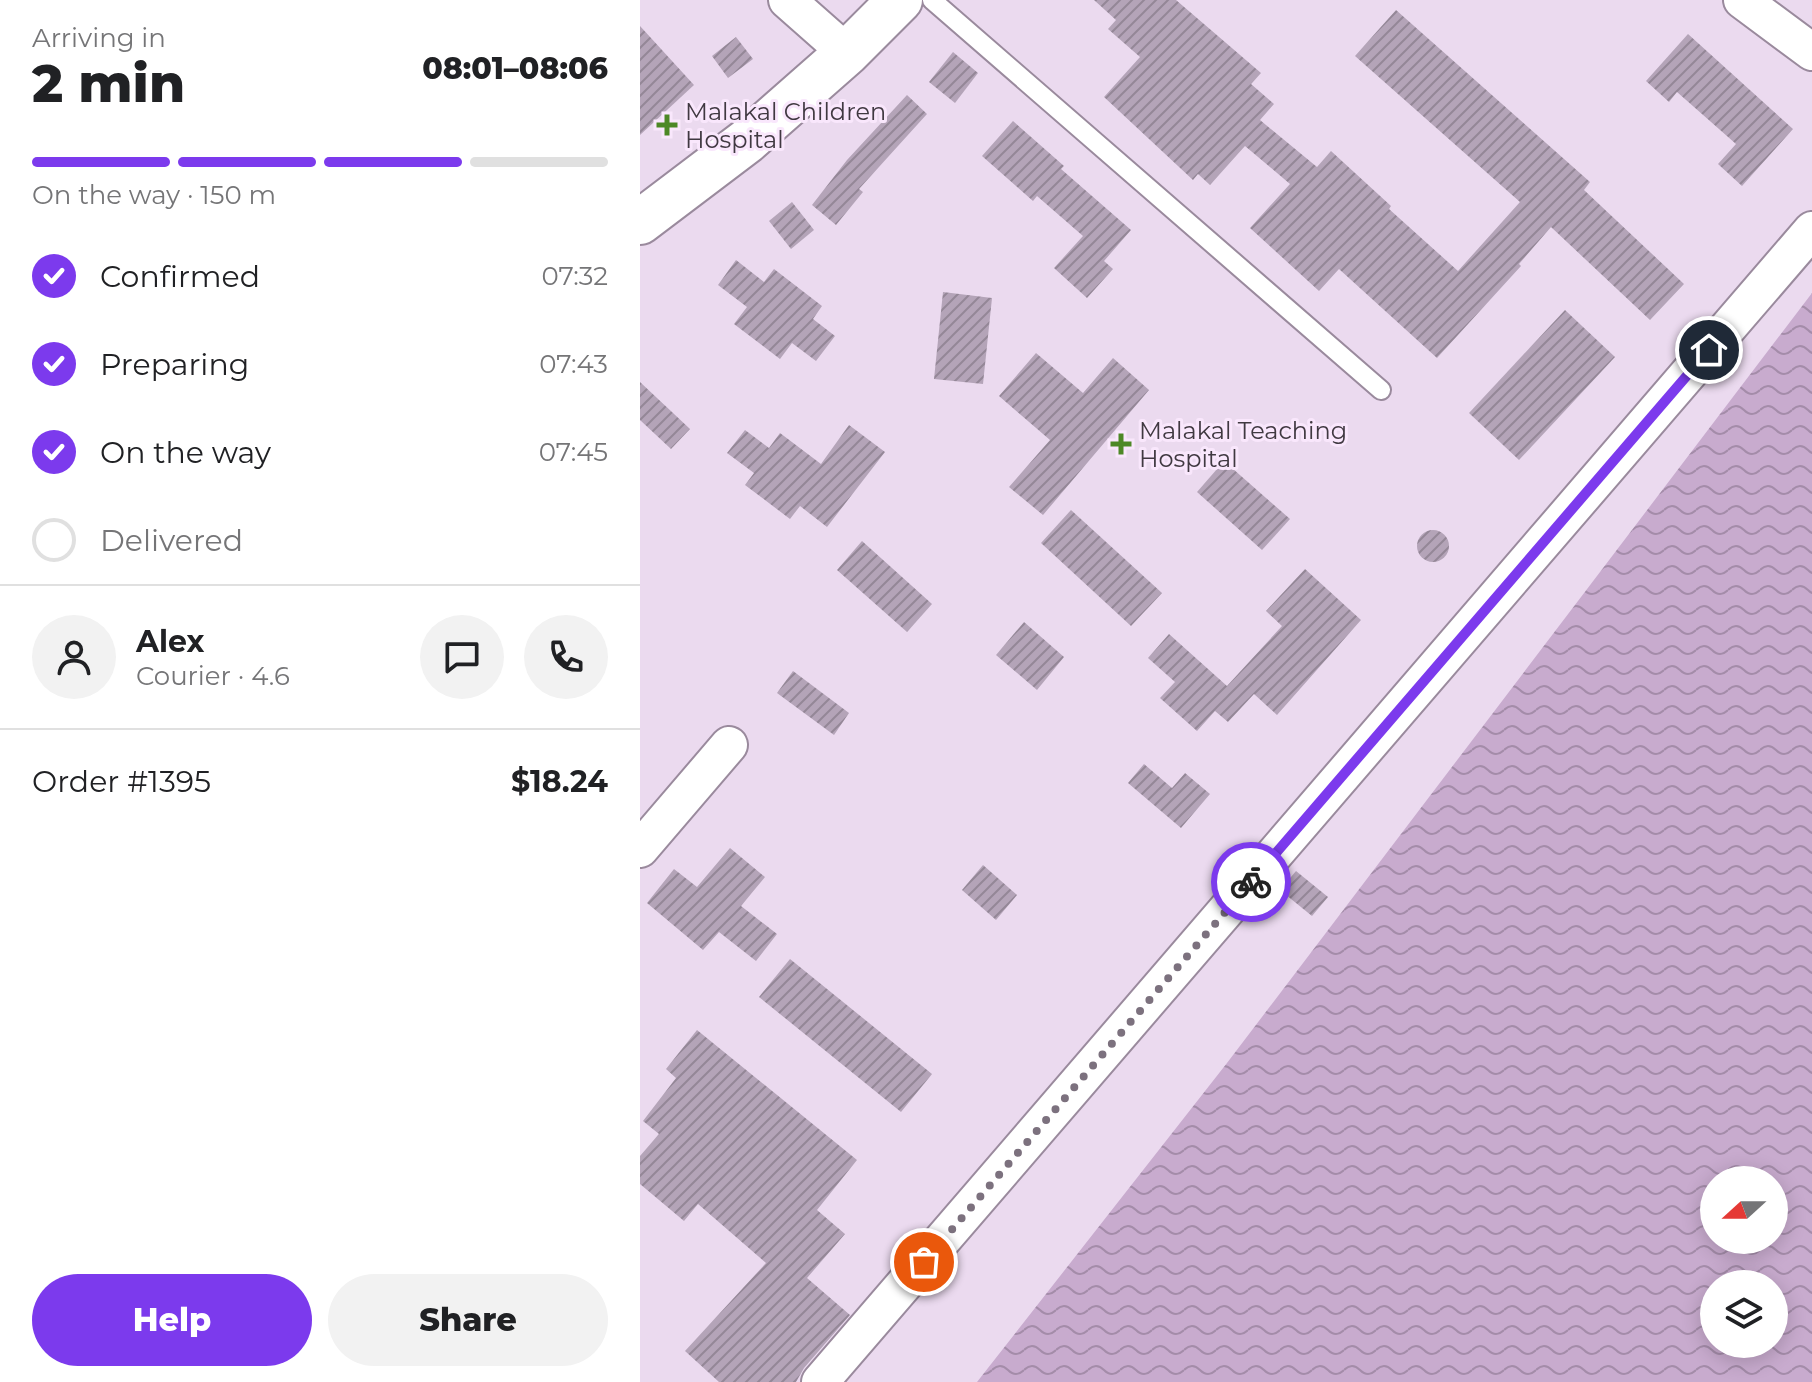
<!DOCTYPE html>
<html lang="en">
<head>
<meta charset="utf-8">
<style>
	:root { --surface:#fff; --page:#f2f2f2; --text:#202124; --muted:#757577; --line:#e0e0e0; --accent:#7c3aed }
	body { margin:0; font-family:Montserrat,sans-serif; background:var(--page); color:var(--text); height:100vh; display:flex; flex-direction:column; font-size:30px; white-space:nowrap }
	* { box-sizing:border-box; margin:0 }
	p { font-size:26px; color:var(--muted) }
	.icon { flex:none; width:44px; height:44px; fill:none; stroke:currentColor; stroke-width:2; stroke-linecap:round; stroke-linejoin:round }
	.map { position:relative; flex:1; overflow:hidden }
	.side { display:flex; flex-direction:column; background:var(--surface); width:640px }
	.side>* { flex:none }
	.needle { width:52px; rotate:249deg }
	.fabs { position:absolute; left:1060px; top:1166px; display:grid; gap:16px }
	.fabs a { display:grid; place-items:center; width:88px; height:88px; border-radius:50%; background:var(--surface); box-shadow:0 4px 20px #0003; font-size:40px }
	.pin { position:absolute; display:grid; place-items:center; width:68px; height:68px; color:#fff; margin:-34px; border:4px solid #fff; border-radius:50%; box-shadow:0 2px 8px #0007 }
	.courier { position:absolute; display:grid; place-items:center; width:80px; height:80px; margin:-40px; border:6px solid #7c3aed; border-radius:50%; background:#fff; color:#222; box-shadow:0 2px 10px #0007 }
	.summary em { font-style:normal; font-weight:800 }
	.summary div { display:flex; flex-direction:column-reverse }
	.summary { display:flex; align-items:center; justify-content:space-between; height:136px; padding:0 32px }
	h1 { font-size:52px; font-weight:800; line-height:60px }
	.bar { display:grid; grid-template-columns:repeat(4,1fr); gap:12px 8px; align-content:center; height:96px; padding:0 32px }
	.bar i { height:10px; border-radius:6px; background:var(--line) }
	.bar .active { background:var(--accent) }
	.bar p { grid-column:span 4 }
	.line { display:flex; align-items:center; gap:20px; padding:0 32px; border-top:2px solid var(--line) }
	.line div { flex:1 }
	.round { display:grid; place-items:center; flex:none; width:84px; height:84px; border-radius:42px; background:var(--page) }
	ol { padding:0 32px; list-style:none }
	li { display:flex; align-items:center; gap:24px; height:88px }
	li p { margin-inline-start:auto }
	li .icon { padding:8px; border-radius:50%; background:var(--accent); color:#fff; stroke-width:4 }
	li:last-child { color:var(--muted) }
	li i { width:44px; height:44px; border:4px solid var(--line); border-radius:50% }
	.action { display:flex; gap:16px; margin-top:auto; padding:16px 32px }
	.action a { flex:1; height:92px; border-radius:48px; background:var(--accent); color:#fff; font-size:32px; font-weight:800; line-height:92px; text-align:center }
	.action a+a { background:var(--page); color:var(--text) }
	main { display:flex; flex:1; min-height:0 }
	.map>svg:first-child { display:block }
	.water { fill:url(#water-waves); fill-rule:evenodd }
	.building { fill:url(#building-hatch) }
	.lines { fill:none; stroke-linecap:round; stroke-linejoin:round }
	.lane-casing { stroke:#9a8a9d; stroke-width:22 }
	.street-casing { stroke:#9a8a9d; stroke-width:40 }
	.secondary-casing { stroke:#9a8a9d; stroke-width:48 }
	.lane { stroke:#fff; stroke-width:18 }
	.street { stroke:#fff; stroke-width:36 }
	.secondary { stroke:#fff; stroke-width:44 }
	.done { stroke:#7c717e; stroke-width:8; stroke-dasharray:0 14.4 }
	.route { stroke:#7c3aed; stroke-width:10 }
	.poi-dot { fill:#4d8826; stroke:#f9e7fc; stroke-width:3 }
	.labels { text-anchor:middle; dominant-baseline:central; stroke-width:6; stroke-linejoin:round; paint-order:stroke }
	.poi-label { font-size:24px; fill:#403941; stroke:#f9e7fc; text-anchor:start }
</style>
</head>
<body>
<main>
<section class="side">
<div class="summary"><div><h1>2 min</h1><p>Arriving in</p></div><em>08:01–08:06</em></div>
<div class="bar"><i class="active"></i><i class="active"></i><i class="active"></i><i></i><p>On the way · 150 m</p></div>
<ol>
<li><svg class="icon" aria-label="check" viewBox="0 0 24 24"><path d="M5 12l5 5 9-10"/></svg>Confirmed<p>07:32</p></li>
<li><svg class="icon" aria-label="check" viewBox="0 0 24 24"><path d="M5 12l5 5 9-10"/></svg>Preparing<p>07:43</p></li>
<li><svg class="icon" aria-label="check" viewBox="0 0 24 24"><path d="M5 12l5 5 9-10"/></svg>On the way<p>07:45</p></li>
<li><i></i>Delivered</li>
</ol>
<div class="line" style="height:144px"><a class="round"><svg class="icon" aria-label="person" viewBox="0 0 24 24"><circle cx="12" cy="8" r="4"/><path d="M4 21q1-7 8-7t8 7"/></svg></a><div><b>Alex</b><p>Courier · 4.6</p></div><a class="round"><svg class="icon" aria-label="chat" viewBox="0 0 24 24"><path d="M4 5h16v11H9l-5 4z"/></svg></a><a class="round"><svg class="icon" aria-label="phone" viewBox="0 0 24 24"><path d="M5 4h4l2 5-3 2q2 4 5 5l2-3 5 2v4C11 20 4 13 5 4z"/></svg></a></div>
<div class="line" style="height:104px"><div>Order #1395</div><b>$18.24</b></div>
<div class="action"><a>Help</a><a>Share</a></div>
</section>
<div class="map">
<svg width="1172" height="1382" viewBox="0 0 1172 1382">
	<defs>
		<pattern id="water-waves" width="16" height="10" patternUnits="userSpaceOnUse" patternTransform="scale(2)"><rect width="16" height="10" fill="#c8abce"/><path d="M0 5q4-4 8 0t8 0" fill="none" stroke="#a48ca9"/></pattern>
		<pattern id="building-hatch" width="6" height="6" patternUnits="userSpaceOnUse" patternTransform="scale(2)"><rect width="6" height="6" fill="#b4a4b8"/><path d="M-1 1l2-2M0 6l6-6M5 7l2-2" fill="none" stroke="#948797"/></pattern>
	</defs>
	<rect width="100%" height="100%" fill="#ebdaef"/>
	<path class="water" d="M 1172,293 L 1172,1382 L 337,1382 L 587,1063 ZM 1074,1180 L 1134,1180 L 1134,1240 L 1074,1240 ZM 1074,1284 L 1134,1284 L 1134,1344 L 1074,1344 Z"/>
	<g class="building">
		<polygon points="454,0 536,0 621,73 611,84 634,104 620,120 677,167 691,151 751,206 749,209 818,271 880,202 715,56 756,10 950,182 944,190 1044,284 1010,320 911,227 879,264 881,266 797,358 699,269 679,291 610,228 650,184 605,146 570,185 558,174 553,180 464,97 500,57 468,29 476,20"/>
		<polygon points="0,26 54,85 0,135"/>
		<polygon points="1048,34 1153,129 1102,186 1078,164 1096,144 1037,92 1029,102 1006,81"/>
		<polygon points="96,37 113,59 88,78 72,56"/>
		<polygon points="313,52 338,73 315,103 289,82"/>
		<polygon points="267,95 287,114 219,189 223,192 196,225 172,205 207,160"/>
		<polygon points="373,121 424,166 421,169 491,230 464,261 473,269 447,298 414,268 443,236 397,196 393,201 342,156"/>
		<polygon points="152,202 174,230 151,249 129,221"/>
		<polygon points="96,260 124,282 134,269 182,306 173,319 195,336 176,361 152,343 140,359 94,324 107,307 78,285"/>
		<polygon points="303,292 352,298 343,384 294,379"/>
		<polygon points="925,310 975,357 879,460 829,413"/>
		<polygon points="396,353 443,393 473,358 509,390 403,515 369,487 410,440 359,396"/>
		<polygon points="0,382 50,429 31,449 0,420"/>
		<polygon points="209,425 245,452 187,527 160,506 150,519 105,485 114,473 87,453 105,430 129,448 140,433 181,464"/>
		<polygon points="584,461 650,519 622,550 557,492"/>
		<polygon points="431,510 522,593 491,626 401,543"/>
		<circle cx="793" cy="546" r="16"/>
		<polygon points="222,541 292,604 267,632 197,570"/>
		<polygon points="665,569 721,620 637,715 614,694 588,722 575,711 557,731 520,698 535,682 508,658 529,634 587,686 642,626 626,611"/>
		<polygon points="384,622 424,657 397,690 356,655"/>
		<polygon points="153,671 209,713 194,735 137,693"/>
		<polygon points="504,764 532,788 545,773 570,794 541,828 488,783"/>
		<polygon points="90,848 125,877 101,906 137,934 116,961 79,932 63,950 7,903 34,869 57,887"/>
		<polygon points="343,865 377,895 356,920 322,890"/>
		<polygon points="656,871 688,897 672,916 640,890"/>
		<polygon points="150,959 292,1074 261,1112 119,997"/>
		<polygon points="57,1030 217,1160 177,1210 205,1234 167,1278 210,1315 164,1368 156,1382 79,1382 45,1351 126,1263 58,1204 44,1221 0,1184 0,1156 19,1134 3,1121 36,1078 26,1069"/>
	</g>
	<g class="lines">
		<defs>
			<polyline id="lane" points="292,0 741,390"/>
			<g id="street">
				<polyline points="147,0 207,53"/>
				<polyline points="1102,0 1172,52"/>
				<polyline points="0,849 89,745"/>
				<polyline points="180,1382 1172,230"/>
			</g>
			<polyline id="secondary" points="0,222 107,141 207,53 260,0"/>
		</defs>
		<use href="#lane" class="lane-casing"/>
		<use href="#street" class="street-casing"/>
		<use href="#secondary" class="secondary-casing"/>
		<use href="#lane" class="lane"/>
		<use href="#street" class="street"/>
		<use href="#secondary" class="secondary"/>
	</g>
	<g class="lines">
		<polyline class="done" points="284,1262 611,882"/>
		<polyline class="route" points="611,882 1069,350"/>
	</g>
	<g class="poi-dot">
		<path d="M23 113h8v8h8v8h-8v8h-8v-8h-8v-8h8z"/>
		<path d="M477 432h8v8h8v8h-8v8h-8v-8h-8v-8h8z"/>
	</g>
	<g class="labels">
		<g class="poi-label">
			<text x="45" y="111">Malakal Children<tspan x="45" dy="28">Hospital</tspan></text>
			<text x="499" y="430">Malakal Teaching<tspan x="499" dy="28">Hospital</tspan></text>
		</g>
	</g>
</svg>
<div class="fabs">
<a><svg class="needle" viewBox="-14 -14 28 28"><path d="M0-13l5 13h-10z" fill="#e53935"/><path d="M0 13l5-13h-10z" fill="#757577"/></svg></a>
<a><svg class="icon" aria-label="layers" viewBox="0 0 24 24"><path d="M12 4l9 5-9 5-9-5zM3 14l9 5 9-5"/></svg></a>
</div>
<div class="pin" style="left:284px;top:1262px;background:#ea580c"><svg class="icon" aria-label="bag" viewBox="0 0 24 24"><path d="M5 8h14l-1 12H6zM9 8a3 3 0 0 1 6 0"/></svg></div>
<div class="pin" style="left:1069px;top:350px;background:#1f2937"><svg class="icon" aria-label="home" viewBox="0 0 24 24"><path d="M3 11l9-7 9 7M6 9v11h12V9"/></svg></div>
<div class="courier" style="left:611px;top:882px"><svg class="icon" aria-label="bike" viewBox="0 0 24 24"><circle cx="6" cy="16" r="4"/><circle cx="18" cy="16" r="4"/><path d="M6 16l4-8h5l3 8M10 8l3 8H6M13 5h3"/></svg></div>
</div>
</main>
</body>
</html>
